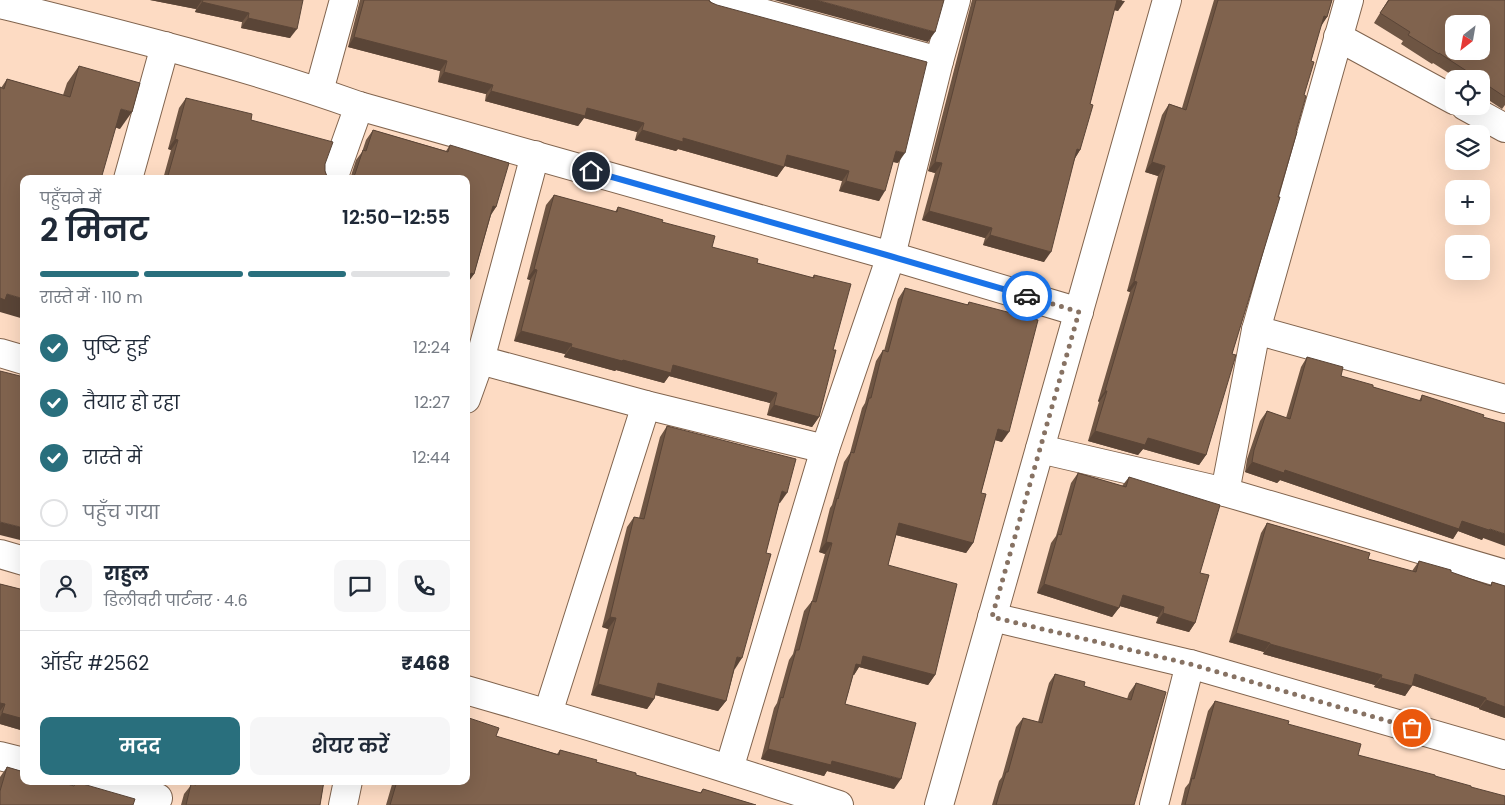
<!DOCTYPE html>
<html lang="hi">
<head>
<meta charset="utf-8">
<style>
	:root { --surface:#fff; --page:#f6f6f7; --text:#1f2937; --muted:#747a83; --line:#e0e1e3; --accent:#296f7d }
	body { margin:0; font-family:Poppins,"Noto Sans Devanagari",sans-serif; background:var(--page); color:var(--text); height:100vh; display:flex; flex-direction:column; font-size:19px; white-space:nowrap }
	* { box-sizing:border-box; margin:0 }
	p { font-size:16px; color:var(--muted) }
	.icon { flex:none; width:28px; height:28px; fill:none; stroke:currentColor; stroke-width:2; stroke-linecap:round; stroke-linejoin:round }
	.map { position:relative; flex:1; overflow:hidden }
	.panel { position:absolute; left:20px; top:175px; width:450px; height:610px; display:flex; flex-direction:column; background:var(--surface); border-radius:10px; box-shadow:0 5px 20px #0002 }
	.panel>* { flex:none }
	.needle { width:32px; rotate:211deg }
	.buttons { position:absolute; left:1445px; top:15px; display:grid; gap:10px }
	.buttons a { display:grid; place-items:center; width:45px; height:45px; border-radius:10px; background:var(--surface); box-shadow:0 5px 20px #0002; font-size:25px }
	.pin { position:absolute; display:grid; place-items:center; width:42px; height:42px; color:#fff; margin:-21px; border:2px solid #fff; border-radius:50%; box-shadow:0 1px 5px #0007 }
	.courier { position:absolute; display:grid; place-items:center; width:50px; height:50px; margin:-25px; border:4px solid #1a73e8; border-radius:50%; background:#fff; color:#222; box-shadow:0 1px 6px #0007 }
	.head em { font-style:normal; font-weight:600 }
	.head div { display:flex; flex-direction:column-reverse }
	.head { display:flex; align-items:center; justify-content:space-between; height:85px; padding:0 20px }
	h1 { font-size:32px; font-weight:600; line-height:38px }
	.bar { display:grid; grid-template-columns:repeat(4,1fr); gap:8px 5px; align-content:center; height:60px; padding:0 20px }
	.bar i { height:6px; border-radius:4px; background:var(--line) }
	.bar .active { background:var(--accent) }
	.bar p { grid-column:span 4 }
	.line { display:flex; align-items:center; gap:12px; padding:0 20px; border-top:1px solid var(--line) }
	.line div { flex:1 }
	.round { display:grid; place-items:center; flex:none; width:52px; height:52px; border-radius:10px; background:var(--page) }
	ol { padding:0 20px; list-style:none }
	li { display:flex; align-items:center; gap:15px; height:55px }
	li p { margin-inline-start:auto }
	li .icon { padding:5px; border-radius:50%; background:var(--accent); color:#fff; stroke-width:4 }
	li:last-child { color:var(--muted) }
	li i { width:28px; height:28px; border:2px solid var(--line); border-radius:50% }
	.action { display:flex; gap:10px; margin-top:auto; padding:10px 20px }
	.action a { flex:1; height:58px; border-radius:10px; background:var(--accent); color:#fff; font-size:20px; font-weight:600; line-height:58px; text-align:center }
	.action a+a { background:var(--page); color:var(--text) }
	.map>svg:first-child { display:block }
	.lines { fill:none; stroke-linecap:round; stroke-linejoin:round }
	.minor-casing { stroke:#81644e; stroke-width:30 }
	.minor { stroke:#fff; stroke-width:28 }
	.wall { fill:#6e5543 }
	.shaded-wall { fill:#5a4537 }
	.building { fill:#80634e; stroke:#5a4537; fill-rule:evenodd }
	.done { stroke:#877263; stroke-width:5; stroke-dasharray:0 9 }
	.route { stroke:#1a73e8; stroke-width:6 }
</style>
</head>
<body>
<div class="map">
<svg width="1505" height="805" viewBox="0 0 1505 805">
	<rect width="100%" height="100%" fill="#fddbc3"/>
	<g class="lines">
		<defs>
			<g id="minor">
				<polyline points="714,0 939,61"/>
				<path d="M 0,4 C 120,34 242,64 359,106 L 891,256 L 1079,312"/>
				<polyline points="1338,37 1454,100"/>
				<polyline points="319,91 344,0"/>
				<polyline points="1465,106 1505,128"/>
				<polyline points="128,179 165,46"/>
				<polyline points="333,179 359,106"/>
				<polyline points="1256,330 1505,399"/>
				<polyline points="0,353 24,360"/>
				<polyline points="480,360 646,405 825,449"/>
				<polyline points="466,399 480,360 535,155"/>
				<polyline points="1040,449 1225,492 1505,574"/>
				<polyline points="1225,492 1256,330 1349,0"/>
				<polyline points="0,554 24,561"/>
				<polyline points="992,617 1190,664 1505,755"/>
				<path d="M 466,690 C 591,726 715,764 839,805"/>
				<polyline points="548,713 646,405"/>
				<polyline points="0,756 24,762"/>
				<polyline points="729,769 825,449 891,256 939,61 956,0"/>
				<polyline points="95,781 158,798"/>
				<polyline points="343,805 348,781"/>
				<polyline points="939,805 1167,0"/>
				<polyline points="1154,805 1190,664"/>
			</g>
		</defs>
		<use href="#minor" class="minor-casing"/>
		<use href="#minor" class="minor"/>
	</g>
	<g class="wall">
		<polygon points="150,0 303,0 290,38 241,28 242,22 195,12 196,9"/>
		<polygon points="360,0 709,0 898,163 893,162 879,201 839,191 842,181 785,166 777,177 678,149 676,151 635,140 637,132 584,118 578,126 485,101 486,94 438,82 440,71 348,47"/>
		<polygon points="972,0 1122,0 1118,11 1114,10 1090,104 1080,150 1075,158 1044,262 983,245 985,238 922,220 935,173 928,171"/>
		<polygon points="1214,0 1332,0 1327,17 1321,25 1311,61 1232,354 1206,455 1199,465 1143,449 1138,455 1088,441 1099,402 1098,401 1130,292 1127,291 1158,176 1145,172 1162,115 1169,104 1182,108"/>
		<polygon points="1388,0 1505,0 1505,105 1502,109 1481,95 1481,79 1458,79 1433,63 1432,64 1401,44 1403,41 1374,23"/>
		<polygon points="79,66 120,129 1,88 7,79 63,95 67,83"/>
		<polygon points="186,98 251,120 325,164 325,171 328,179 163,179 171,150 168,149 179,108"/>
		<polygon points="373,130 446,151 450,145 496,207 491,215 474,274 468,282 466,179 350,179 356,160 362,152 366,140"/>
		<polygon points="554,195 615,212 618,207 662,222 712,247 757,263 812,278 814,275 833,350 819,417 812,427 767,415 770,403 669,376 664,383 616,370 615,371 564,357 565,354 514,341 530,280 527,279 546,205"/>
		<polygon points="905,288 967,305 969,302 1002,442 995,440 981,493 973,543 966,553 896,535 888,565 935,675 928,685 859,667 854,675 853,675 845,704 894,789 827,771 824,776 761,759 774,708 777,703 789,660 793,654 804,611 812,601 825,554 819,552 830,508 832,505 844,462 850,453 862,408 865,403 876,361 883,350 884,351 898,299"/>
		<polygon points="1307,357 1341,376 1373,387 1419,401 1422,395 1483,417 1483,538 1482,540 1458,531 1453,539 1280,480 1277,483 1245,472 1247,459 1260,421 1267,411 1286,418 1301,367"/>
		<polygon points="667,426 780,503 779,503 726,701 718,711 655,695 654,699 647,709 591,695 608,629 602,627 627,527 634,517 639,518 660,437"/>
		<polygon points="1078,473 1122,486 1129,477 1200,573 1195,623 1189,632 1156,623 1158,617 1120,606 1112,617 1037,593 1051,543 1056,536 1071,483"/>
		<polygon points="1267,523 1368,559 1412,571 1419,561 1490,586 1492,582 1505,586 1505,718 1479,709 1479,708 1412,685 1405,696 1374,687 1375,685 1263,654 1264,652 1229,642 1261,533"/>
		<polygon points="0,584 24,590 24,731 0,724"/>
		<polygon points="1055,674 1084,686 1127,699 1129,693 1136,683 1134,805 992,805 999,781 1002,777 1016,727 1023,718 1038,722 1049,683"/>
		<polygon points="1215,701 1288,724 1358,755 1471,787 1505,805 1181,805 1185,788 1189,783 1208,711"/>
		<polygon points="496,736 557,754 560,750 636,775 700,793 703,789 756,805 386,805 393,781 466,781"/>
		<polygon points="7,767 73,786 76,782 133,805 0,805 0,777"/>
		<polygon points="192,781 324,781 320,805 181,805 184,794 192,784"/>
	</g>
	<g class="shaded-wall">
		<polygon points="150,0 202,0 196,9"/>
		<polygon points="774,0 816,0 935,32 928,42"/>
		<polygon points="1116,0 1125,1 1118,11 1110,9"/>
		<polygon points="202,2 249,13 242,22 195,12"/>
		<polygon points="1324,16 1327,17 1320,28"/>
		<polygon points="248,18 297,29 290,38 241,28"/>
		<polygon points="354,37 447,61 440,71 348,47"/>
		<polygon points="444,72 493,85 486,94 438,82"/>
		<polygon points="491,91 587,108 644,123 637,132 584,118 578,126 485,101"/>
		<polygon points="121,109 132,112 120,129 109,125"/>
		<polygon points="642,130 683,138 784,167 777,177 678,149 676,151 635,140"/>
		<polygon points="175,139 178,140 171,150 168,149"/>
		<polygon points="1077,149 1080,150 1074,160"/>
		<polygon points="896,151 905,153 898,163 889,161"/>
		<polygon points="787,155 849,171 842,181 781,165"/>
		<polygon points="935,162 942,163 935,173 928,171"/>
		<polygon points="1152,162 1165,166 1158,176 1145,172"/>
		<polygon points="846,181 885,191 879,201 839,191"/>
		<polygon points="493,206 496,207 489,217"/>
		<polygon points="929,211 992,228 985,238 922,220"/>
		<polygon points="990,235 1051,252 1044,262 983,245"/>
		<polygon points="534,269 537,270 530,280 527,279"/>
		<polygon points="471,273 474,274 467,284"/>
		<polygon points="1134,281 1137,282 1130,292 1127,291"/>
		<polygon points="7,294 24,299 24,319 0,312 0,298"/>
		<polygon points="521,331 572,344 565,354 514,341"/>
		<polygon points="571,347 673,365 777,393 770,403 669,376 664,383 616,370 615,371 564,357"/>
		<polygon points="1105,391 1107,391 1099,402 1098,401"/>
		<polygon points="774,405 819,417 812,427 767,415"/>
		<polygon points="998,429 1009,432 1002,442 991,439"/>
		<polygon points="1095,431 1148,438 1206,455 1199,465 1143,449 1138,455 1088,441"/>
		<polygon points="1252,462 1285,470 1490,529 1505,534 1505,546 1483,538 1482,540 1458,531 1453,539 1280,480 1277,483 1245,472"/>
		<polygon points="782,491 787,493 780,503 775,502"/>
		<polygon points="0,522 24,528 24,541 0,535"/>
		<polygon points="899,523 973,543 966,553 892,534"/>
		<polygon points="826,542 832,543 825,554 819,552"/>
		<polygon points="1044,584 1119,608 1112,617 1037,593"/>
		<polygon points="1123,595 1164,607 1158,617 1116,605"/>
		<polygon points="1163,613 1195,623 1189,632 1156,623"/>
		<polygon points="610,617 616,618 608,629 602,627"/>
		<polygon points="1236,633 1270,643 1264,652 1229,642"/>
		<polygon points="1270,644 1382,675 1375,685 1263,654"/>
		<polygon points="863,656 935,675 928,685 859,667 854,675 849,674 856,664"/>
		<polygon points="737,657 742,658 735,669 730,668"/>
		<polygon points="1415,674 1486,698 1479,708 1409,684"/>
		<polygon points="1381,678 1412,686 1405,696 1374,687"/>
		<polygon points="658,683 726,701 718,711 651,694"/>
		<polygon points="598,684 654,699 647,709 591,695"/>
		<polygon points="1486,700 1505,707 1505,718 1479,709"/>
		<polygon points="0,703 5,704 0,711"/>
		<polygon points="2,713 24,719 24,731 0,724 0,717"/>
		<polygon points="768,749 832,761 901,779 894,789 827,771 824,776 761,759"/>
	</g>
	<g class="building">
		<polygon points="203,0 303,0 297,29 248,18 249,13 202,2"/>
		<polygon points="364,0 709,0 710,2 717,5 927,62 905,153 896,151 885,191 846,181 849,171 787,155 784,167 683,138 683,142 642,130 644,123 587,108 585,116 491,91 493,85 444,72 447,61 354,37"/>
		<polygon points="816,0 944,0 935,32"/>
		<polygon points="976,0 1117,0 1090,104 1093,105 1080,150 1077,149 1051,252 990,235 992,228 929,211 942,163 935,162"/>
		<polygon points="1218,0 1332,0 1327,17 1324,16 1311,61 1314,62 1304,95 1306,96 1296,131 1297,132 1278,197 1280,197 1232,354 1236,355 1206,455 1148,438 1145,445 1095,431 1107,391 1105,391 1137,282 1134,281 1165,166 1152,162 1169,104 1186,110"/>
		<path d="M 1389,0 L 1505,0 L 1505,97 L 1481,81 L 1481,79 L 1479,79 L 1439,53 L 1439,54 L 1408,35 L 1410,32 L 1380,13 ZM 1454,24 L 1481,24 L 1481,51 L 1454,51 Z"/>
		<polygon points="79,66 140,83 132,112 121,109 101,179 24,179 24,299 7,294 5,300 0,298 0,87 4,89 7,79 70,97"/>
		<polygon points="186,98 252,114 251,120 333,142 325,164 325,171 328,179 167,179 178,140 175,139"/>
		<polygon points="373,130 448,152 450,145 509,163 496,207 493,206 474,274 471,273 466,289 466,179 352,179 355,174 363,150 366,151"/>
		<polygon points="554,195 617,212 618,207 663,220 662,222 715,236 712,247 758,259 757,263 814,278 814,275 851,284 833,350 836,350 819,417 774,405 777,393 673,365 671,373 623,360 622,361 571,347 572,344 521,331 537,270 534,269"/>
		<polygon points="905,288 968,305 969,302 1038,320 1009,432 998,429 981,493 986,494 973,543 899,523 888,565 957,584 935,675 863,656 861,665 856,664 845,704 916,723 901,779 832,761 831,765 768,749 781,697 783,698 796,650 799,650 812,601 816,602 832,543 826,542 837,498 838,499 851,452 854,453 869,398 871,398 883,350 888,352"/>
		<polygon points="1307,357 1343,367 1341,376 1373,385 1373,387 1421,401 1422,395 1484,415 1483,417 1505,423 1505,534 1490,529 1489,530 1462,521 1459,529 1285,470 1284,473 1252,462 1254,450 1267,411 1290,419"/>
		<polygon points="0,371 24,377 24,528 0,522"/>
		<polygon points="667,426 796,459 787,493 782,491 766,553 771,554 742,658 737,657 726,701 658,683 654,699 598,684 616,618 610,617 634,517 644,519"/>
		<polygon points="1078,473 1126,487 1129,477 1220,505 1200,573 1209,575 1195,623 1163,613 1164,607 1123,595 1119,608 1044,584 1058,534 1061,535"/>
		<polygon points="1267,523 1370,553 1368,559 1416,572 1419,561 1451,570 1451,572 1491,586 1492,582 1505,586 1505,707 1486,700 1486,698 1415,674 1412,686 1381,678 1382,675 1270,644 1270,643 1236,633"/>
		<polygon points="0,584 24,590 24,719 2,713 5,704 0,703"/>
		<polygon points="1055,674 1085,682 1084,686 1131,700 1136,683 1166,692 1134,805 996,805 1006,772 1008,772 1023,718 1042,723"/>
		<polygon points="1215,701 1289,721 1288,724 1361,744 1358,755 1435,775 1435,776 1471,786 1471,787 1505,796 1505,805 1185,805 1192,778 1194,779"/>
		<polygon points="466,717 499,728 496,736 559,755 560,750 597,760 596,762 636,773 636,775 701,793 703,789 756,805 390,805 397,781 466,781"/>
		<polygon points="7,767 24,772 24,781 57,781 74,786 76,782 135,799 133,805 0,805 0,791"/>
		<polygon points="197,781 324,781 320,805 186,805 191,784 196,785"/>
	</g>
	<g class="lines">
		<polyline class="done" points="1027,296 1079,312 992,617 1190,664 1412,728"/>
		<polyline class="route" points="591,171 890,256 1027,296"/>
	</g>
</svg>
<div class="buttons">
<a><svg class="needle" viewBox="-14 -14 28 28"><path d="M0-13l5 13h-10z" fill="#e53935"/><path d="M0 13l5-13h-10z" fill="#747a83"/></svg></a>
<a><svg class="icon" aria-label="locate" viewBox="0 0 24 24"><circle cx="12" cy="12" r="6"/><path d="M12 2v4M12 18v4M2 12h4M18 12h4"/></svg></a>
<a><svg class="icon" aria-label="layers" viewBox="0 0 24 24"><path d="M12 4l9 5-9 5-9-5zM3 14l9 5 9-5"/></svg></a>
<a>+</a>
<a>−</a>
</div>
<div class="pin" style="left:1412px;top:728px;background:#ea580c"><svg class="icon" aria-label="bag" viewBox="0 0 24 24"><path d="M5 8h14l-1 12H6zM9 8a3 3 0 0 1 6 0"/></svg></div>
<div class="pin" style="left:591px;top:171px;background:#1f2937"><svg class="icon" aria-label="home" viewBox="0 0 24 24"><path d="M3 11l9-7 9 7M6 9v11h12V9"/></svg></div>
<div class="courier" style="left:1027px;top:296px"><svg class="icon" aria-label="car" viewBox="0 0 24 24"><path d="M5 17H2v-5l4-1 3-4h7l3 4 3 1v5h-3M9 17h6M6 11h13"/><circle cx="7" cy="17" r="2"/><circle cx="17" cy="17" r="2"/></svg></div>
<section class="panel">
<div class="head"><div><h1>2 मिनट</h1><p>पहुँचने में</p></div><em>12:50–12:55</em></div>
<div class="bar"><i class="active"></i><i class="active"></i><i class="active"></i><i></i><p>रास्ते में · 110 m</p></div>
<ol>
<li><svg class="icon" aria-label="check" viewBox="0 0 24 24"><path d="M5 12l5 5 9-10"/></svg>पुष्टि हुई<p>12:24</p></li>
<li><svg class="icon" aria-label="check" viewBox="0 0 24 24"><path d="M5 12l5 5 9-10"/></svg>तैयार हो रहा<p>12:27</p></li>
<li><svg class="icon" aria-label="check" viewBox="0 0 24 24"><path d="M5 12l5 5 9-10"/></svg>रास्ते में<p>12:44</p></li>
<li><i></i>पहुँच गया</li>
</ol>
<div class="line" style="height:90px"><a class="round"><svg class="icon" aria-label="person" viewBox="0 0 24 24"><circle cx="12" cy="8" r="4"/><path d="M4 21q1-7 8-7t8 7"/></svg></a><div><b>राहुल</b><p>डिलीवरी पार्टनर · 4.6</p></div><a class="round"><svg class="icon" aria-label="chat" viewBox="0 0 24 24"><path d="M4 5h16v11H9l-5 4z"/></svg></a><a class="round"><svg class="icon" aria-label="phone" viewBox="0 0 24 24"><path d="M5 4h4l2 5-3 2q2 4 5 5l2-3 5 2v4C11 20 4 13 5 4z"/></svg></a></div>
<div class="line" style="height:65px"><div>ऑर्डर #2562</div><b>₹468</b></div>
<div class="action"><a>मदद</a><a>शेयर करें</a></div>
</section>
</div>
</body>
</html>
